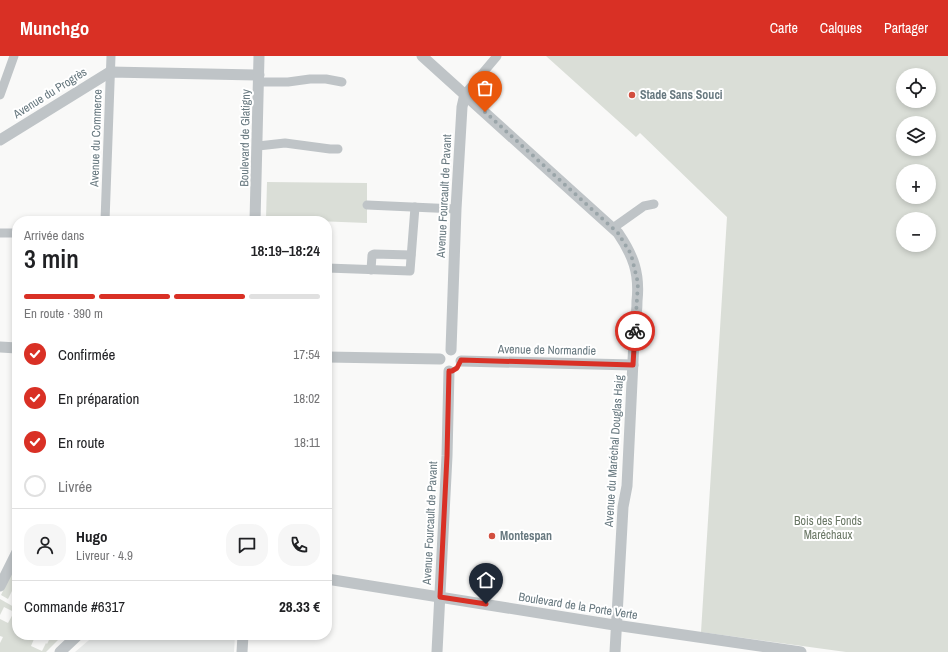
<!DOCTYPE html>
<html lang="fr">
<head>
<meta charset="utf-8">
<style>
	:root { --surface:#fff; --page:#f6f6f6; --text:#202124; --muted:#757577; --line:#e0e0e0; --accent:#d93025 }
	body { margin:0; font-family:"Archivo Narrow",sans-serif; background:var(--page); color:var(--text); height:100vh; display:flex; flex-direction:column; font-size:15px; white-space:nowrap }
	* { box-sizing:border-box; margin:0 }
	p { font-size:13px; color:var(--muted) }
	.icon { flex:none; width:22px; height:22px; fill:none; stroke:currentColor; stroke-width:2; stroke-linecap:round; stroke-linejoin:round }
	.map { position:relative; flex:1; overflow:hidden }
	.side { position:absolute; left:12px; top:160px; width:320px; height:424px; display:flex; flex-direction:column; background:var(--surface); border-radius:16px; box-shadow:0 2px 6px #0003 }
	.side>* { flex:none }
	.controls { position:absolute; left:896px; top:12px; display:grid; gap:8px }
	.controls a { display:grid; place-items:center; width:40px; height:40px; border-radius:50%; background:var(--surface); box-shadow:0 2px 6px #0003; font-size:20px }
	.pin { position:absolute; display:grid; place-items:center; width:34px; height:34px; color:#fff; margin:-41px -17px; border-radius:50% 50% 50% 0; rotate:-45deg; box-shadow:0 0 4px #0007 }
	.pin .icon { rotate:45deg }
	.courier { position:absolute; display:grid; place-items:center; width:40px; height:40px; margin:-20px; border:3px solid #d93025; border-radius:50%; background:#fff; color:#222; box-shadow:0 1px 5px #0007 }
	.overview em { font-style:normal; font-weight:600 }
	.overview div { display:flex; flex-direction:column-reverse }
	.overview { display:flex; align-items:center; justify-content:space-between; height:68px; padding:0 12px }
	h1 { font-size:26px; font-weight:600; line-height:30px }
	.bar { display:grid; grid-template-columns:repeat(4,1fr); gap:6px 4px; align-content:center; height:48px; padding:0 12px }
	.bar i { height:5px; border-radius:3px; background:var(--line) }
	.bar .selected { background:var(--accent) }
	.bar p { grid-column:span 4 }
	.line { display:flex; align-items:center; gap:10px; padding:0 12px; border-top:1px solid var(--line) }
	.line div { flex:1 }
	.round { display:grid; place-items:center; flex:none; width:42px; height:42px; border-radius:16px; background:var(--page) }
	ol { padding:0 12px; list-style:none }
	li { display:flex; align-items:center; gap:12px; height:44px }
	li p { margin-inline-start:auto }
	li .icon { padding:4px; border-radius:50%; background:var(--accent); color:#fff; stroke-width:4 }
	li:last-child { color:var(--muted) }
	li i { width:22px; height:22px; border:2px solid var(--line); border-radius:50% }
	header { display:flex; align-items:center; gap:24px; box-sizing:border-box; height:56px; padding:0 20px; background:var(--accent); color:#fff }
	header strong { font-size:19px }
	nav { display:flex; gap:22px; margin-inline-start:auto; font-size:14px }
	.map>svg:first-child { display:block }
	.built { fill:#e7e9e8 }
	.green { fill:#daded7; fill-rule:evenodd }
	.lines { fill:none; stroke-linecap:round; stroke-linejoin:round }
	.minor { stroke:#bfc4c7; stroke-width:9 }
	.tertiary { stroke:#bfc4c7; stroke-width:11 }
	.done { stroke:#9aa5a9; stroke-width:4; stroke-dasharray:0 7.2 }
	.route { stroke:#d93025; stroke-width:5 }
	.poi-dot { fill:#d24f3f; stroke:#fff; stroke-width:1.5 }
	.labels { text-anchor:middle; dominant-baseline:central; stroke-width:4; stroke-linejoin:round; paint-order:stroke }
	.street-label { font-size:12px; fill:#67787f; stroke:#fff }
	.poi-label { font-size:12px; font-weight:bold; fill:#67787f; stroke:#fff; text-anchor:start }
	.park-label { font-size:12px; fill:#6b7866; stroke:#fff }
</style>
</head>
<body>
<header>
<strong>Munchgo</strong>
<nav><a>Carte</a><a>Calques</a><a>Partager</a></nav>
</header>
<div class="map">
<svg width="948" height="596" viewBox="0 0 948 596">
	<rect width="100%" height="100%" fill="#f9f9f8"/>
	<polygon class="built" points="95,579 235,579 234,596 75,596"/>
	<g class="green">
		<path d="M 546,0 L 948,0 L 948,596 L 846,596 L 701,576 L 727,161 L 640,77 L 636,81 ZM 903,19 L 929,19 L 929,45 L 903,45 ZM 903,67 L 929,67 L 929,93 L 903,93 ZM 903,115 L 929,115 L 929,141 L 903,141 ZM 903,163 L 929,163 L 929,189 L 903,189 Z"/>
		<polygon points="267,126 367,127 367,167 266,163"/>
		<polygon points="17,506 17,525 8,543 1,539"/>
		<polygon points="0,543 14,551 17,548 17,579 32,579 34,583 31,590 42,595 46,587 47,588 51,580 50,579 63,579 46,596 0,596 0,587 3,581 0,580 0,563 8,567 14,556 4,551 0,559"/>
	</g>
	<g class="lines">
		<g class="minor">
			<polyline points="259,26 288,26 310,23 326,23 342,26"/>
			<polyline points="465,38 497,0"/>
			<polyline points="0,39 14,0"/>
			<polyline points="258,90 285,87 330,93 338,93"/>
			<polyline points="367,149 456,153"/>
			<polyline points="105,165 111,0"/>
			<polyline points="613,172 644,150 654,148"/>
			<polyline points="0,177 17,177"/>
			<polyline points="327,212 410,215 415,151"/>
			<polyline points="371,214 372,199 374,198 411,199"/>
		</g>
		<g class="tertiary">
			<path d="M 422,0 L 618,177 C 633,199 640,217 637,245 C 637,251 637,257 635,263 L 627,430 L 623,451 L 615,596"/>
			<polyline points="0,84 110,16 259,19"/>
			<polyline points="255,165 259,0"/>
			<polyline points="0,291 17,292"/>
			<polyline points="451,294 456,153 462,51 465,38"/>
			<polyline points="327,301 440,303"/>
			<polyline points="461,305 633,309"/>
			<polyline points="327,523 608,568 801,596"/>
			<polyline points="0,530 17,496"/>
			<polyline points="60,596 78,579"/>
			<polyline points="242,596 243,579"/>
			<polyline points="437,596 447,400 449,315"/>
		</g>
	</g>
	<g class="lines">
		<polyline class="done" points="485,56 618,177 631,198 638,227 635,275"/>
		<polyline class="route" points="486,548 440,541 447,400 449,315 452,315 457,312 461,304 633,309 635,275"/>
	</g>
	<g class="poi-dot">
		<circle cx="632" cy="39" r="4"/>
		<circle cx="492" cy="480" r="4"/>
	</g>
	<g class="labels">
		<g class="street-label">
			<text transform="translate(50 37) rotate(-32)">Avenue du Progrès</text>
			<text transform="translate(96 82) rotate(-88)">Avenue du Commerce</text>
			<text transform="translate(245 82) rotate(-89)">Boulevard de Glatigny</text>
			<text transform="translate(444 140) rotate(-87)">Avenue Fourcault de Pavant</text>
			<text transform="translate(547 294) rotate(1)">Avenue de Normandie</text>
			<text transform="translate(614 395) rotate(-86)">Avenue du Maréchal Douglas Haig</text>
			<text transform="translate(430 467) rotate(-87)">Avenue Fourcault de Pavant</text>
			<text transform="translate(578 550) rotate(9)">Boulevard de la Porte Verte</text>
		</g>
		<g class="poi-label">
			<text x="640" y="39">Stade Sans Souci</text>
			<text x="500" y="480">Montespan</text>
		</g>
		<g class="park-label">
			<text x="828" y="465">Bois des Fonds<tspan x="828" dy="14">Maréchaux</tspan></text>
		</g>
	</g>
</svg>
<div class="controls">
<a><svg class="icon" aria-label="locate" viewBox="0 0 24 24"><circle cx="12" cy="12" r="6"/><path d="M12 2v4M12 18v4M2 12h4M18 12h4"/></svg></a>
<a><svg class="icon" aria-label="layers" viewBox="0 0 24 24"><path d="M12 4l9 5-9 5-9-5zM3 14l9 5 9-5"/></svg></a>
<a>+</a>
<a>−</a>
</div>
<div class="pin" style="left:485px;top:56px;background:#ea580c"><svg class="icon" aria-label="bag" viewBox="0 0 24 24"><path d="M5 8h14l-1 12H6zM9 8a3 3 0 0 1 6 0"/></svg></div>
<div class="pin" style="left:486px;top:548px;background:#1f2937"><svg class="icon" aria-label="home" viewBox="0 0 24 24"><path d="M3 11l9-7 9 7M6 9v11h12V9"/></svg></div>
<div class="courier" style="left:635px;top:275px"><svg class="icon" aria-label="bike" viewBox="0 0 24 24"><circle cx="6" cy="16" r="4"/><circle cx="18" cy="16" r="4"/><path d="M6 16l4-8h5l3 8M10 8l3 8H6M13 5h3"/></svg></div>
<section class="side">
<div class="overview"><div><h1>3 min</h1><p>Arrivée dans</p></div><em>18:19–18:24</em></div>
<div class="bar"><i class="selected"></i><i class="selected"></i><i class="selected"></i><i></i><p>En route · 390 m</p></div>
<ol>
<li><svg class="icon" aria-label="check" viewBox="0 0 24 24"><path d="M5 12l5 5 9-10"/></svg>Confirmée<p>17:54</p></li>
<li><svg class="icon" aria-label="check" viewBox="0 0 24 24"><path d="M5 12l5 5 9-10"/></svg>En préparation<p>18:02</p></li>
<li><svg class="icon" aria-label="check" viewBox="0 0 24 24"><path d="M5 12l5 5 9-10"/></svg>En route<p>18:11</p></li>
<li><i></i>Livrée</li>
</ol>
<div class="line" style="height:72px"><a class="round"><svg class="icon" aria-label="person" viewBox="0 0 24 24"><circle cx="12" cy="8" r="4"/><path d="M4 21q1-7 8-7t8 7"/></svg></a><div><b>Hugo</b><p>Livreur · 4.9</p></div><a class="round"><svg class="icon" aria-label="chat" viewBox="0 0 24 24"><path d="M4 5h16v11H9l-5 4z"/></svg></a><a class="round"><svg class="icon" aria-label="phone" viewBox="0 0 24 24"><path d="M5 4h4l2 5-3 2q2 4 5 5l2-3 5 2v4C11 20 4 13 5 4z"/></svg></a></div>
<div class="line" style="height:52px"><div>Commande #6317</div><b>28.33 €</b></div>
</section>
</div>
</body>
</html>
